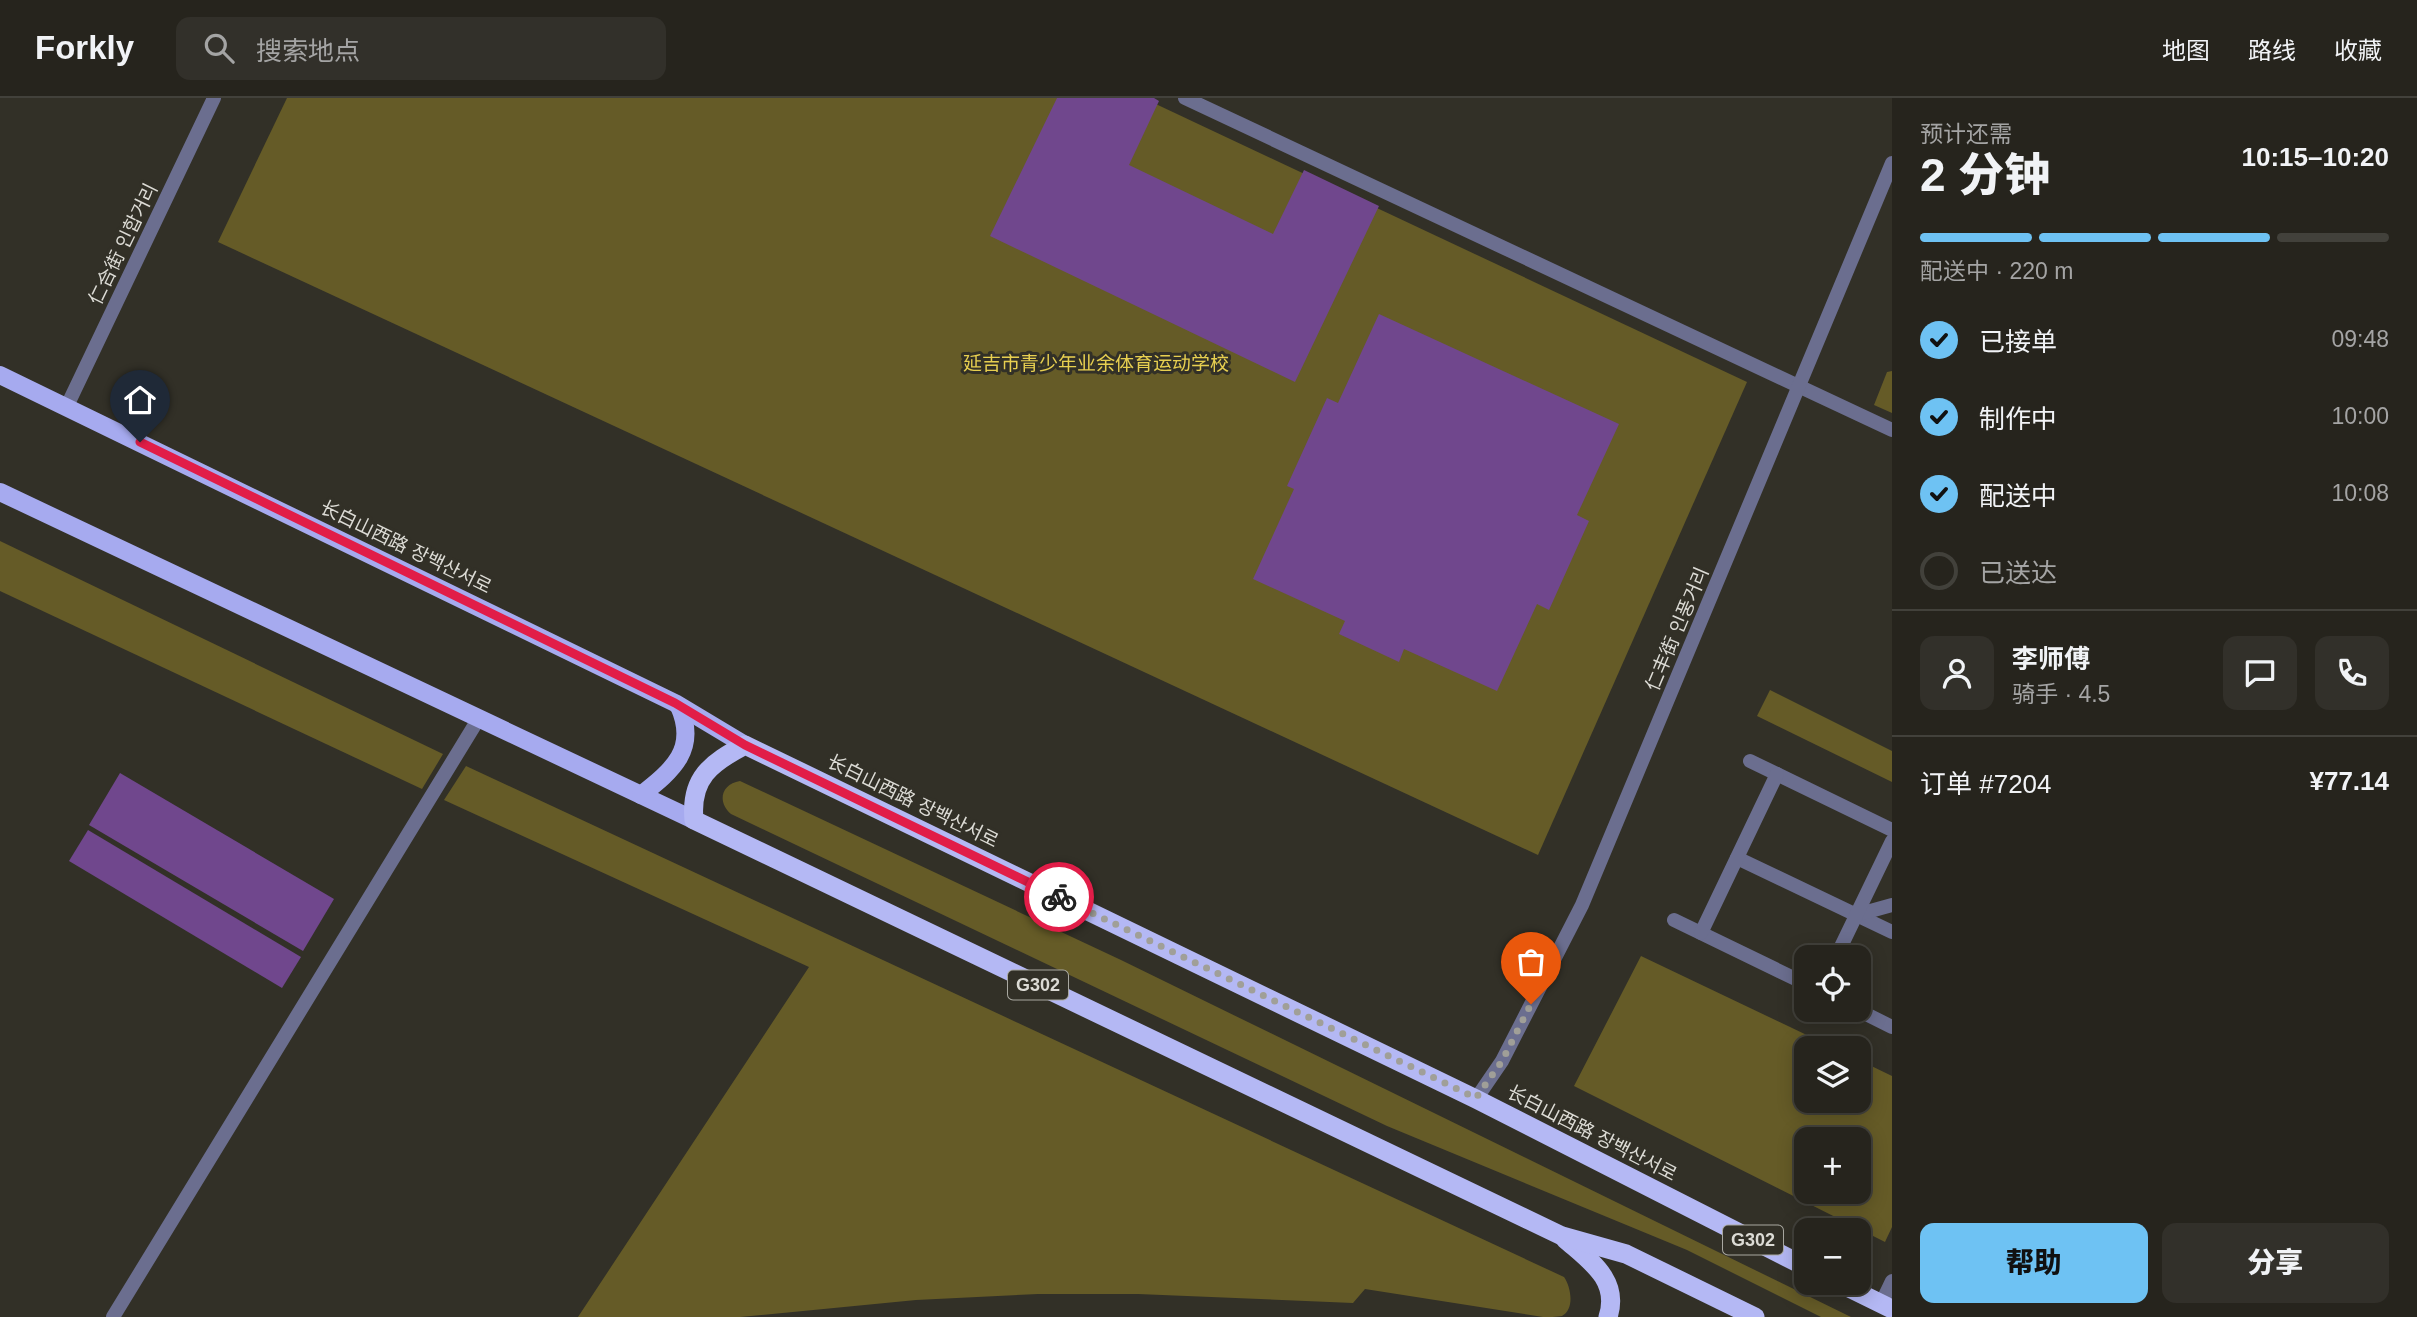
<!DOCTYPE html>
<html lang="zh">
<head>
<meta charset="utf-8">
<style>
	:root { --surface:#26241d; --page:#32302a; --text:#f1f3f6; --muted:#a4a4a4; --line:#42413b; --accent:#6ec2f3 }
	body { margin:0; font-family:Arial,"Noto Sans SC","Noto Sans KR",sans-serif; background:var(--page); color:var(--text); height:100vh; display:flex; flex-direction:column; font-size:26px; white-space:nowrap }
	* { box-sizing:border-box; margin:0 }
	p { font-size:23px; color:var(--muted) }
	.icon { flex:none; width:38px; height:38px; fill:none; stroke:currentColor; stroke-width:2; stroke-linecap:round; stroke-linejoin:round }
	.map { position:relative; flex:1; overflow:hidden }
	.details { display:flex; flex-direction:column; background:var(--surface); width:525px }
	.details>* { flex:none }
	.tools { position:absolute; left:1794px; top:847px; display:grid; gap:14px }
	.tools a { display:grid; place-items:center; width:77px; height:77px; border-radius:14px; background:var(--surface); box-shadow:0 4px 18px #0003,0 0 0 2px var(--line); font-size:35px }
	.pin { position:absolute; display:grid; place-items:center; width:60px; height:60px; color:#fff; margin:-72px -30px; border-radius:50% 50% 50% 0; rotate:-45deg; box-shadow:0 0 7px #0007 }
	.pin .icon { rotate:45deg }
	.courier { position:absolute; display:grid; place-items:center; width:70px; height:70px; margin:-35px; border:5px solid #e11d48; border-radius:50%; background:#fff; color:#222; box-shadow:0 2px 9px #0007 }
	.head em { font-style:normal; font-weight:800 }
	.head div { display:flex; flex-direction:column-reverse }
	.head { display:flex; align-items:center; justify-content:space-between; height:119px; padding:0 28px }
	h1 { font-size:46px; font-weight:800; line-height:52px }
	.bar { display:grid; grid-template-columns:repeat(4,1fr); gap:10px 7px; align-content:center; height:84px; padding:0 28px }
	.bar i { height:9px; border-radius:5px; background:var(--line) }
	.bar .on { background:var(--accent) }
	.bar p { grid-column:span 4 }
	.line { display:flex; align-items:center; gap:18px; padding:0 28px; border-top:2px solid var(--line) }
	.line div { flex:1 }
	.round { display:grid; place-items:center; flex:none; width:74px; height:74px; border-radius:14px; background:var(--page) }
	ol { padding:0 28px; list-style:none }
	li { display:flex; align-items:center; gap:21px; height:77px }
	li p { margin-inline-start:auto }
	li .icon { padding:7px; border-radius:50%; background:var(--accent); color:#111; stroke-width:4 }
	li:last-child { color:var(--muted) }
	li i { width:38px; height:38px; border:4px solid var(--line); border-radius:50% }
	.cta { display:flex; gap:14px; margin-top:auto; padding:14px 28px }
	.cta a { flex:1; height:80px; border-radius:14px; background:var(--accent); color:#111; font-size:28px; font-weight:800; line-height:80px; text-align:center }
	.cta a+a { background:var(--page); color:var(--text) }
	header { display:flex; align-items:center; gap:42px; box-sizing:border-box; height:98px; padding:0 35px; background:var(--surface); border-bottom:2px solid var(--line) }
	header strong { font-size:33px }
	nav { display:flex; gap:38px; margin-inline-start:auto; font-size:24px }
	.search { width:490px; height:63px; background:var(--page); display:flex; align-items:center; gap:18px; box-sizing:border-box; padding:0 24px; border-radius:14px; color:var(--muted); font-size:26px }
	main { display:flex; flex:1; min-height:0 }
	.map>svg:first-child { display:block }
	.green { fill:#655b27; fill-rule:evenodd }
	.building { fill:#70478d }
	.lines { fill:none; stroke-linecap:round; stroke-linejoin:round }
	.service { stroke:#6b6e8f; stroke-width:14 }
	.minor { stroke:#6b6e8f; stroke-width:14 }
	.primary { stroke:#a6aaef; stroke-width:18 }
	.trunk { stroke:#b4b8f4; stroke-width:19 }
	.done { stroke:#a09f98; stroke-width:7; stroke-dasharray:0 12.6 }
	.route { stroke:#e11d48; stroke-width:9 }
	.labels { text-anchor:middle; dominant-baseline:central; stroke-width:6; stroke-linejoin:round; paint-order:stroke }
	.shield { fill:#323027; stroke:#a9a8a1; stroke-width:2 }
	.shield-label { font-size:18px; font-weight:bold; fill:#dcdbd5 }
	.street-label { font-size:19px; fill:#dcdbd5; stroke:#323027 }
	.park-label { font-size:19px; fill:#e7cf50; stroke:#323027 }
</style>
</head>
<body>
<header>
<strong>Forkly</strong>
<div class="search"><svg class="icon" aria-label="search" viewBox="0 0 24 24"><circle cx="10" cy="10" r="6"/><path d="M15 15l6 6"/></svg>搜索地点</div>
<nav><a>地图</a><a>路线</a><a>收藏</a></nav>
</header>
<main>
<div class="map">
<svg width="1892" height="1219" viewBox="0 0 1892 1219">
	<rect width="100%" height="100%" fill="#323027"/>
	<g class="green">
		<polygon points="287,0 1143,0 1747,284 1538,757 218,144"/>
		<polygon points="1892,273 1892,315 1874,307 1887,274"/>
		<polygon points="0,443 443,656 422,691 0,493"/>
		<polygon points="1770,592 1892,653 1892,684 1757,618"/>
		<path d="M 466,668 L 1564,1179 C 1571,1189 1575,1211 1562,1218 C 1557,1219 1548,1219 1543,1219 L 1365,1191 L 1353,1205 L 1138,1196 L 1038,1196 L 916,1202 L 740,1219 L 578,1219 L 809,869 L 444,702 Z"/>
		<path d="M 740,683 L 1121,862 L 1851,1219 L 1821,1219 L 1687,1152 L 1387,1028 L 731,716 C 717,704 721,686 740,683 Z"/>
		<path d="M 1641,858 L 1834,950 L 1806,950 L 1806,1003 L 1858,1003 L 1859,962 L 1892,978 L 1892,1129 L 1885,1144 L 1574,988 ZM 1806,1041 L 1858,1041 L 1858,1094 L 1806,1094 Z"/>
	</g>
	<g class="building">
		<polygon points="1057,0 1154,0 1159,3 1129,67 1273,136 1304,72 1379,108 1295,284 990,138"/>
		<polygon points="1379,216 1619,326 1577,417 1589,423 1549,512 1537,506 1497,593 1404,551 1399,564 1339,536 1345,523 1253,481 1294,391 1287,388 1327,300 1338,305"/>
		<polygon points="120,675 334,801 303,853 89,727"/>
		<polygon points="88,732 301,859 282,890 69,763"/>
	</g>
	<g class="lines">
		<g class="service">
			<polyline points="1750,663 1892,732"/>
			<polyline points="1737,760 1892,834"/>
			<polyline points="1856,817 1892,807"/>
			<polyline points="1674,822 1806,886"/>
			<polyline points="1701,835 1777,676"/>
			<polyline points="1836,859 1892,743"/>
			<polyline points="1858,912 1892,929"/>
			<polyline points="1881,1206 1892,1183"/>
			<polyline points="113,1219 479,620"/>
		</g>
		<g class="minor">
			<polyline points="1185,0 1892,332"/>
			<polyline points="67,308 214,0"/>
			<polyline points="1476,1001 1502,963 1582,807 1892,65"/>
		</g>
		<g class="primary">
			<polyline points="0,277 675,605 745,647"/>
			<polyline points="0,394 694,722"/>
			<path d="M 641,697 C 673,672 698,651 679,608"/>
		</g>
		<g class="trunk">
			<path d="M 1565,1141 C 1590,1163 1620,1182 1608,1219"/>
			<polyline points="1839,1185 1892,1211"/>
			<path d="M 1755,1219 L 1626,1156 L 1562,1138 L 694,722 C 690,680 711,665 745,647 L 1476,1001 L 1806,1169"/>
		</g>
	</g>
	<g class="lines">
		<polyline class="done" points="1059,799 1476,1000 1502,963 1531,906"/>
		<polyline class="route" points="140,344 675,605 745,647 1059,799"/>
	</g>
	<g class="labels">
		<g class="shield">
			<rect x="1008" y="872.5" width="60" height="29" rx="5"/>
			<rect x="1723" y="1127.5" width="60" height="29" rx="5"/>
		</g>
		<g class="shield-label">
			<text x="1038" y="887">G302</text>
			<text x="1753" y="1142">G302</text>
		</g>
		<g class="street-label">
			<text transform="translate(123 146) rotate(-64)">仁合街 인합거리</text>
			<text transform="translate(406 449) rotate(26)">长白山西路 장백산서로</text>
			<text transform="translate(1677 531) rotate(-67)">仁丰街 인풍거리</text>
			<text transform="translate(913 703) rotate(26)">长白山西路 장백산서로</text>
			<text transform="translate(1592 1035) rotate(27)">长白山西路 장백산서로</text>
		</g>
		<g class="park-label">
			<text x="1096" y="265">延吉市青少年业余体育运动学校</text>
		</g>
	</g>
</svg>
<div class="tools">
<a><svg class="icon" aria-label="locate" viewBox="0 0 24 24"><circle cx="12" cy="12" r="6"/><path d="M12 2v4M12 18v4M2 12h4M18 12h4"/></svg></a>
<a><svg class="icon" aria-label="layers" viewBox="0 0 24 24"><path d="M12 4l9 5-9 5-9-5zM3 14l9 5 9-5"/></svg></a>
<a>+</a>
<a>−</a>
</div>
<div class="pin" style="left:1531px;top:906px;background:#ea580c"><svg class="icon" aria-label="bag" viewBox="0 0 24 24"><path d="M5 8h14l-1 12H6zM9 8a3 3 0 0 1 6 0"/></svg></div>
<div class="pin" style="left:140px;top:344px;background:#1f2937"><svg class="icon" aria-label="home" viewBox="0 0 24 24"><path d="M3 11l9-7 9 7M6 9v11h12V9"/></svg></div>
<div class="courier" style="left:1059px;top:799px"><svg class="icon" aria-label="bike" viewBox="0 0 24 24"><circle cx="6" cy="16" r="4"/><circle cx="18" cy="16" r="4"/><path d="M6 16l4-8h5l3 8M10 8l3 8H6M13 5h3"/></svg></div>
</div>
<section class="details">
<div class="head"><div><h1>2 分钟</h1><p>预计还需</p></div><em>10:15–10:20</em></div>
<div class="bar"><i class="on"></i><i class="on"></i><i class="on"></i><i></i><p>配送中 · 220 m</p></div>
<ol>
<li><svg class="icon" aria-label="check" viewBox="0 0 24 24"><path d="M5 12l5 5 9-10"/></svg>已接单<p>09:48</p></li>
<li><svg class="icon" aria-label="check" viewBox="0 0 24 24"><path d="M5 12l5 5 9-10"/></svg>制作中<p>10:00</p></li>
<li><svg class="icon" aria-label="check" viewBox="0 0 24 24"><path d="M5 12l5 5 9-10"/></svg>配送中<p>10:08</p></li>
<li><i></i>已送达</li>
</ol>
<div class="line" style="height:126px"><a class="round"><svg class="icon" aria-label="person" viewBox="0 0 24 24"><circle cx="12" cy="8" r="4"/><path d="M4 21q1-7 8-7t8 7"/></svg></a><div><b>李师傅</b><p>骑手 · 4.5</p></div><a class="round"><svg class="icon" aria-label="chat" viewBox="0 0 24 24"><path d="M4 5h16v11H9l-5 4z"/></svg></a><a class="round"><svg class="icon" aria-label="phone" viewBox="0 0 24 24"><path d="M5 4h4l2 5-3 2q2 4 5 5l2-3 5 2v4C11 20 4 13 5 4z"/></svg></a></div>
<div class="line" style="height:91px"><div>订单 #7204</div><b>¥77.14</b></div>
<div class="cta"><a>帮助</a><a>分享</a></div>
</section>
</main>
</body>
</html>
